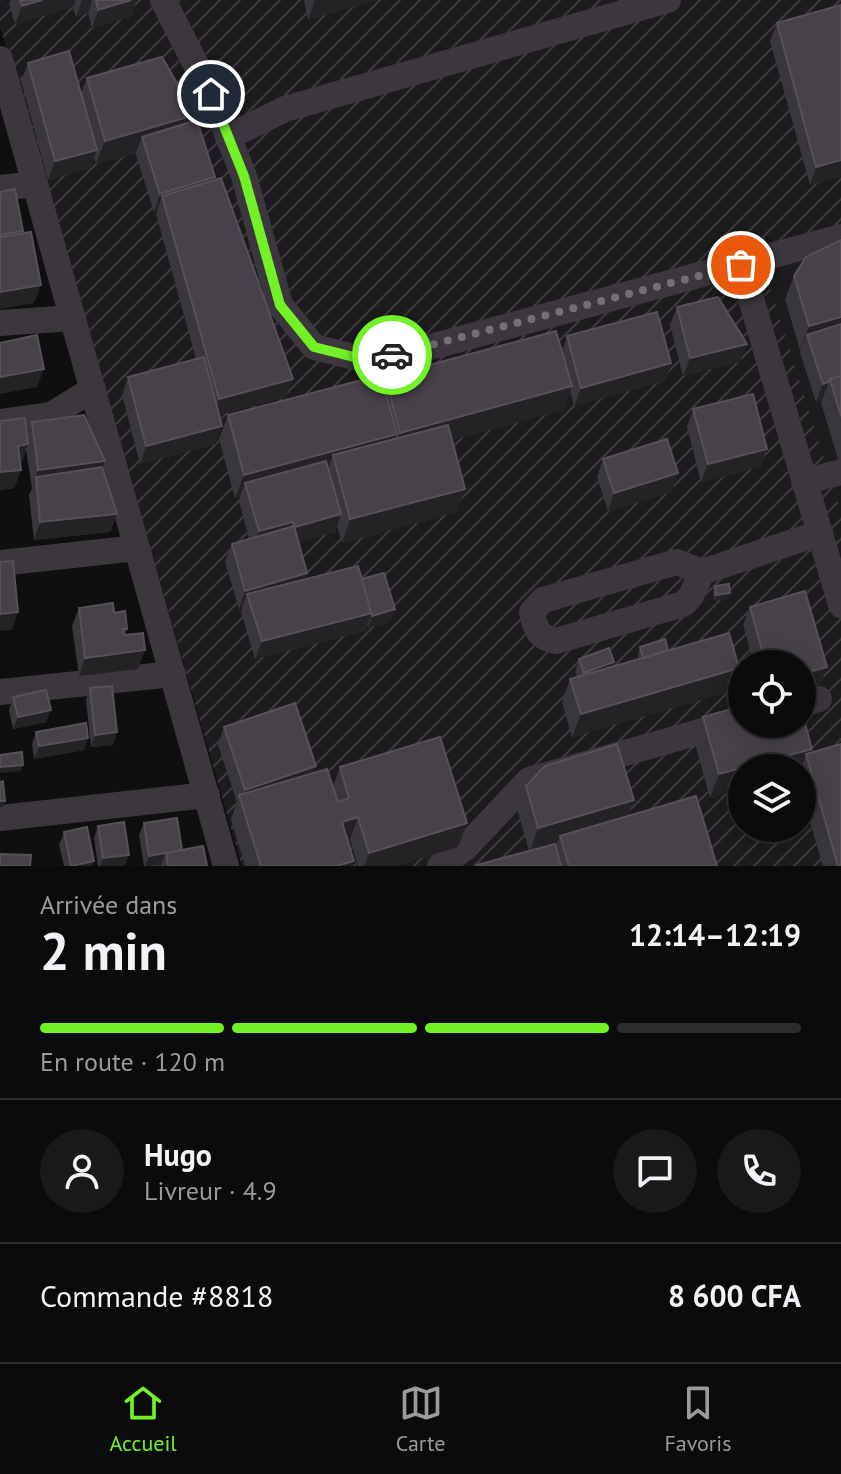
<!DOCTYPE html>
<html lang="fr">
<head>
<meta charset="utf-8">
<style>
	:root { --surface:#0c0b0c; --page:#1a191a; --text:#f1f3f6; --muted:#9a9b9d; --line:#2c2b2d; --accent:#73f127 }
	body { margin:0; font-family:"PT Sans",sans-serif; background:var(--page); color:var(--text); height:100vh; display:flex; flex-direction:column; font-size:30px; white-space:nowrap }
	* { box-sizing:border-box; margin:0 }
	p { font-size:26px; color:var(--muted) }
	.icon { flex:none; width:44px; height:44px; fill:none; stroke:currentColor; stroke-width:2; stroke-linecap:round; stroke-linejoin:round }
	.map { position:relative; height:866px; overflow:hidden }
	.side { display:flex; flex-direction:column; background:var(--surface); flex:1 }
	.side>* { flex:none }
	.tools { position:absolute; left:728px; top:650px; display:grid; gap:16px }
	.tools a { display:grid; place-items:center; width:88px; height:88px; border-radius:50%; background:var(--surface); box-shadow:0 4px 20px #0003,0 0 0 2px var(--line); font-size:40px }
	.pin { position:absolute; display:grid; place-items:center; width:68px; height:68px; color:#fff; margin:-34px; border:4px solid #fff; border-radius:50%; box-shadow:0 2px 8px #0007 }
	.courier { position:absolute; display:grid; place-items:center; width:80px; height:80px; margin:-40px; border:6px solid #73f127; border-radius:50%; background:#fff; color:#222; box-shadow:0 2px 10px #0007 }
	.summary em { font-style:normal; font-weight:700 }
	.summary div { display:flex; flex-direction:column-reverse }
	.summary { display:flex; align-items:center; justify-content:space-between; height:136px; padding:0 40px }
	h1 { font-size:52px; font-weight:700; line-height:60px }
	.bar { display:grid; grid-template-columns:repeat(4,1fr); gap:12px 8px; align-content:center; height:96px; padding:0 40px }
	.bar i { height:10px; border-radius:6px; background:var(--line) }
	.bar .selected { background:var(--accent) }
	.bar p { grid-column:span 4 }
	.line { display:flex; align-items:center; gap:20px; padding:0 40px; border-top:2px solid var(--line) }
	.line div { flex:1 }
	.round { display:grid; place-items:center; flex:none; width:84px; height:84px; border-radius:42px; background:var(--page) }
	.tabs { display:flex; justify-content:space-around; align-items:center; height:112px; border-top:2px solid var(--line); background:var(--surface); font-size:22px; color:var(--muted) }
	.tabs a { display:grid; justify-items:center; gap:4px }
	.tabs .selected { color:var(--accent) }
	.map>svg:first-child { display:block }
	.built { fill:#1d1b1d }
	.industrial { fill:url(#industrial-furrows); fill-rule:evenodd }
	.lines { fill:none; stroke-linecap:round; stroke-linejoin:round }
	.minor { stroke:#3b373c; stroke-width:26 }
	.wall { fill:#3a373c }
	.shaded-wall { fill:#242225 }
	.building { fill:#474248; stroke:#565159; stroke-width:2 }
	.done { stroke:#756d79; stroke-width:8; stroke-dasharray:0 14.4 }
	.route { stroke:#73f127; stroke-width:10 }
</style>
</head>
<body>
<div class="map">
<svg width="841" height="866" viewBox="0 0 841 866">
	<defs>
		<pattern id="industrial-furrows" width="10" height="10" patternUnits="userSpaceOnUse" patternTransform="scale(2)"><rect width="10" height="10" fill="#1d1b1d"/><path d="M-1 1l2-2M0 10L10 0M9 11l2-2" fill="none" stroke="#3b393b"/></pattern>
	</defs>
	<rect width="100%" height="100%" fill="#100f10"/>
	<polygon class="built" points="841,249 841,513 839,514 765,271"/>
	<path class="industrial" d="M 0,0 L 841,0 L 841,249 L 765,271 L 841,513 L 841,866 L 242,866 L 0,26 ZM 742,664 L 802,664 L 802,724 L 742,724 ZM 742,768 L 802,768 L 802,828 L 742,828 Z"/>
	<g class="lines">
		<g class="minor">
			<polyline points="163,0 211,94 244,176 280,305 314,347 358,358 404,354 841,237"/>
			<polyline points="0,59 226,866"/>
			<polyline points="228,137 285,109 668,0"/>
			<polyline points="0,188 35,184"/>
			<polyline points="741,265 841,605"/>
			<polyline points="0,323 73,318"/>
			<polyline points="0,422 51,415 93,389"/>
			<polyline points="804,482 841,472"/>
			<polyline points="0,563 137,548"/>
			<path d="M 702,572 L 691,596 L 683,604 L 556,641 C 539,638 535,629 532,612 L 543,600 L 677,562 L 702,572 L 820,533"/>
			<polyline points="0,692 173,674"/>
			<polyline points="802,704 819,699"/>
			<polyline points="0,818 207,795"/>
			<polyline points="440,866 465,848 529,780 742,720"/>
		</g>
	</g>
	<g class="wall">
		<polygon points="11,0 137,0 131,16 92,28 88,13 76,17 73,7 15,24 9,4"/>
		<polygon points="304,0 376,0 308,20"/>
		<polygon points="777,23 841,176 810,185 770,41"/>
		<polygon points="28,63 81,93 87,78 195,115 193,121 215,177 214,180 286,397 219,415 216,444 140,464 122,395 128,377 196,359 156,214 157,211 154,212 136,155 136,153 96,164 94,158 90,168 48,180 21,81"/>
		<polygon points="841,240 841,462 839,462 821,403 822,400 816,402 800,353 801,349 800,350 785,299 794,276"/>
		<polygon points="677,307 740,362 683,376 670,325"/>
		<polygon points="567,336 671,363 665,381 574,406 570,391 563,410 452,440 457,512 342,543 337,525 335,532 299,542 307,573 305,579 362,579 395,609 390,622 368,628 367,625 365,631 255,659 241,612 242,608 239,609 225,562 232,544 249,539 239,501 240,497 235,498 219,439 228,415 383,382 385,377 562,351"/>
		<polygon points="693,409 767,449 760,467 701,482 687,427"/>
		<polygon points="0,421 27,435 32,422 105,461 103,468 117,514 110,532 34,540 29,495 32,488 26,450 22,462 20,463 21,470 14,488 0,490"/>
		<polygon points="603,459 672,492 608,511 597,477"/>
		<polygon points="715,586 728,599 714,601 713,592"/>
		<polygon points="750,607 827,667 820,685 802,664 754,664 743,625"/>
		<polygon points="79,608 114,613 127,629 125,635 138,669 79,676 72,626"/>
		<polygon points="640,647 668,650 731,691 572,737 562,702 570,679 577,677 575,672 579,659 614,662 612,667 639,659 638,654"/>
		<polygon points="90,688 117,732 113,745 91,747 86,700"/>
		<polygon points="13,697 46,722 13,729 9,710"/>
		<polygon points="703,717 812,749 810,753 841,866 823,866 802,795 802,768 742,768 742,789 710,798 694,740"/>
		<polygon points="224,727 314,773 333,786 340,767 467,823 458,847 394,866 358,866 350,840 348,841 354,861 352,866 245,866 231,819 237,802 218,745"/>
		<polygon points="36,732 88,738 84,750 34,759 32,744"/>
		<polygon points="526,786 634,800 628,816 717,866 476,866 529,851 517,809"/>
		<polygon points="144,823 182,850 207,866 144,866 139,835"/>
		<polygon points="98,826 129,855 124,866 98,866 94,838"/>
		<polygon points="64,832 94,861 92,866 64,866 59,845"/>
	</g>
	<g class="shaded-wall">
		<polygon points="42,0 76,0 73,7 15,24 22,6"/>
		<polygon points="82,0 92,0 88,13 76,17"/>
		<polygon points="131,0 137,0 131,16 92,28 98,10"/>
		<polygon points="315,0 376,0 308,20"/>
		<polygon points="195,115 187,138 142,137 136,153 96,164 105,141"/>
		<polygon points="97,150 90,168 48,180 55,161"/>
		<polygon points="841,160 841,176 810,185 816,167"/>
		<polygon points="215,177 208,195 162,196 157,211 154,212 160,194"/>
		<polygon points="23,231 19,243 0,247 0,235"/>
		<polygon points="41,285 34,303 0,309 0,292"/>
		<polygon points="841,317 841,338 807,335 800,350 809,326"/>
		<polygon points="747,344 740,362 683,376 690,358"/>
		<polygon points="671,363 665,381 574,406 581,388"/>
		<polygon points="44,369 37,387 0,394 0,377"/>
		<polygon points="293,379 286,397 212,417 219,399"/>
		<polygon points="829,382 822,400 816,402 823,384"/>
		<polygon points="572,386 563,410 392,457 400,433"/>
		<polygon points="222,426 216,444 140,464 146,446"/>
		<polygon points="397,434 389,458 333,455 326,474 245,483 240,497 235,498 244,475"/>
		<polygon points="28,444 22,462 12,464 18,446"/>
		<polygon points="767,449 760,467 701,482 708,464"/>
		<polygon points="105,461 99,479 36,477 31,488 38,470"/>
		<polygon points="21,470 14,488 0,490 0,472"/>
		<polygon points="678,473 672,492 608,511 614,493"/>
		<polygon points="465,489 457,512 342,543 350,519"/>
		<polygon points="117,514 110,532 34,540 40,522"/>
		<polygon points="341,514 335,532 288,545 295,527"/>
		<polygon points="293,522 286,540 252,549 259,531"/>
		<polygon points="307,573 301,591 247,594 242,608 239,609 245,591"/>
		<polygon points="730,593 728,599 714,601 716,595"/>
		<polygon points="395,609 390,622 368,628 372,616"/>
		<polygon points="18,612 12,630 0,631 0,614"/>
		<polygon points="372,613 365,631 255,659 262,641"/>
		<polygon points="145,650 138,669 79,676 85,658"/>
		<polygon points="614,662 609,675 580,686 584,673"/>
		<polygon points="827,667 820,685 802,690 802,674"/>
		<polygon points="739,668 731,691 572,737 581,714"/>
		<polygon points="51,710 46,722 13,729 18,717"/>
		<polygon points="117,732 113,745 91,747 95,735"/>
		<polygon points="88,738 84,750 34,759 39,746"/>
		<polygon points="812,749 807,760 806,754 801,768 742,768"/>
		<polygon points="23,765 21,771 0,773 0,767"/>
		<polygon points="316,766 310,784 241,801 245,790"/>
		<polygon points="742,768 742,789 710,798 719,774"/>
		<polygon points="634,800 625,824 560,836 557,843 530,851 538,828"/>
		<polygon points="0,801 5,801 3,807 0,807"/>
		<polygon points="358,817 350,840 333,846 342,822"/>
		<polygon points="467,823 458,847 394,866 364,866 369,853"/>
		<polygon points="166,853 161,865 145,866 149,856"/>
		<polygon points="129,855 124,866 100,866 103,858"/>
		<polygon points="94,861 92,866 71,866"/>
		<polygon points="354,861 352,866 336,866"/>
	</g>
	<g class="building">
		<polygon points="20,0 42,0 22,6"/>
		<polygon points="96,0 131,0 98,10"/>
		<polygon points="841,5 841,160 816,167 777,23"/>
		<polygon points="69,51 97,150 55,161 28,63"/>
		<polygon points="162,57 195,115 105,141 87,78"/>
		<polygon points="197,120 215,177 160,194 142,137"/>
		<polygon points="221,178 293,379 219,399 162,196"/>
		<polygon points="15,189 23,231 0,235 0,192"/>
		<polygon points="31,232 41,285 0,292 0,237"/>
		<polygon points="841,240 841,317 809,326 794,276 806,257"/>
		<polygon points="718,297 747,344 690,358 677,307"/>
		<polygon points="657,312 671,363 581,388 567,336"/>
		<polygon points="841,324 841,376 830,379 829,382 823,384 807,335"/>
		<polygon points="556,331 572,386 400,433 385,377"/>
		<polygon points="37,335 44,369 0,377 0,343"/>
		<polygon points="204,357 222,426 146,446 128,377"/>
		<polygon points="381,375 397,434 244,475 228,415"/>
		<polygon points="841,376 841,416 830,379"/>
		<polygon points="753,394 767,449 708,464 693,409"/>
		<polygon points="84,415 105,461 38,470 32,422"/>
		<polygon points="25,418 28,444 18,446 21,470 0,472 0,421"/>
		<polygon points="448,425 465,489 350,519 333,455"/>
		<polygon points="667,439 678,473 614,493 603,459"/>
		<polygon points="326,461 341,514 295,527 293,522 259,531 245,483"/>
		<polygon points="102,467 117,514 40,522 36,477"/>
		<polygon points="294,526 307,573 245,591 232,544"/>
		<polygon points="13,561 18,612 0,614 0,562"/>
		<polygon points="358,566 372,613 262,641 247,594"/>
		<polygon points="384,573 395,609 372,616 362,579"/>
		<polygon points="729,584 730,593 716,595 715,586"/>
		<polygon points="805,591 827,667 802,674 802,664 766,664 750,607"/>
		<polygon points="113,603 114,613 125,611 127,629 123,629 124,635 143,633 145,650 85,658 79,608"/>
		<polygon points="729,633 739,668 581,714 570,679"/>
		<polygon points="665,639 668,650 643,658 640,647"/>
		<polygon points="609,648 614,662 584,673 579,659"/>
		<polygon points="112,686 117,732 95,735 90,688"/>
		<polygon points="46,690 51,710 18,717 13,697"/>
		<polygon points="295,703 316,766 245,790 224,727"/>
		<polygon points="742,706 742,724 802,724 802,713 812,749 719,774 703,717"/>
		<polygon points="86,723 88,738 39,746 36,732"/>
		<polygon points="440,737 467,823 369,853 358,817 342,822 354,861 336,866 261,866 239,795 327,769 338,802 349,798 340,767"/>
		<polygon points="617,744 634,800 538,828 526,786 545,766"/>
		<polygon points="841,744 841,866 838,866 806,754"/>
		<polygon points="22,752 23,765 0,767 0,755"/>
		<polygon points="3,781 5,801 0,801 0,782"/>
		<polygon points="696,796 717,866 569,866 560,836"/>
		<polygon points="177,818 182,850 149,856 144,823"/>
		<polygon points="124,822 129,855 103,858 98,826"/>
		<polygon points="87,827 94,861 71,866 64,832"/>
		<polygon points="555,844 561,866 477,866 477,865"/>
		<polygon points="203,846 207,866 168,866 166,853"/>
		<polygon points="0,854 31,855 30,866 0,866"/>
	</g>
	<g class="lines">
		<polyline class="done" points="392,355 741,265"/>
		<polyline class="route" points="211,94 244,176 280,305 314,347 358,358 392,355"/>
	</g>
</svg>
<div class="tools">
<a><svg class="icon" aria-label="locate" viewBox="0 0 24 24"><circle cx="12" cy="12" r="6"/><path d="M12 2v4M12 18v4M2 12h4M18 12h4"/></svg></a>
<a><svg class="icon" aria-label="layers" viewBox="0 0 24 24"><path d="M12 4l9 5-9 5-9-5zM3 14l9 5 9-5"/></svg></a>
</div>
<div class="pin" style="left:741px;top:265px;background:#ea580c"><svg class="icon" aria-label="bag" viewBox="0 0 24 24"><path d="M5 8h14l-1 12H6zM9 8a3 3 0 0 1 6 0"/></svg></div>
<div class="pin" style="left:211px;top:94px;background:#1f2937"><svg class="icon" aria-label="home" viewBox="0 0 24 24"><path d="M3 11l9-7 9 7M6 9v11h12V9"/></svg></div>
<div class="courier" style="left:392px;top:355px"><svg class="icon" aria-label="car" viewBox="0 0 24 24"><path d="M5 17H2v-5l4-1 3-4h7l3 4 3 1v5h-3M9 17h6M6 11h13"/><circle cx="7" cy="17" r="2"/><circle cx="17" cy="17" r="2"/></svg></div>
</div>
<section class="side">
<div class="summary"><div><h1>2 min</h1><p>Arrivée dans</p></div><em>12:14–12:19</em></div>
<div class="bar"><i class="selected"></i><i class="selected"></i><i class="selected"></i><i></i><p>En route · 120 m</p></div>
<div class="line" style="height:144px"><a class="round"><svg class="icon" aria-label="person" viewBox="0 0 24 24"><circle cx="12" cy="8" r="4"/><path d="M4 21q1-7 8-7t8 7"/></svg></a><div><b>Hugo</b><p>Livreur · 4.9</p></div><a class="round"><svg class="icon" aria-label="chat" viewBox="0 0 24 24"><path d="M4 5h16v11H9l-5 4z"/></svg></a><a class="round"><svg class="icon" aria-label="phone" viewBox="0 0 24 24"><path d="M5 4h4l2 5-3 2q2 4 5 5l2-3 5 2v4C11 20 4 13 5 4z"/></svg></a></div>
<div class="line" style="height:104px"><div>Commande #8818</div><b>8 600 CFA</b></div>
</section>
<nav class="tabs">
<a class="selected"><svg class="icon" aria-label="home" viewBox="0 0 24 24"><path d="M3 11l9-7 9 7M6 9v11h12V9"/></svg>Accueil</a>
<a><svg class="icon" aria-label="map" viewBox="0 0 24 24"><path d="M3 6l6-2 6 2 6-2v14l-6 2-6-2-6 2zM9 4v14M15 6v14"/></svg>Carte</a>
<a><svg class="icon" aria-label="saved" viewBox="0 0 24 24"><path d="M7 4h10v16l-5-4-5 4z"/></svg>Favoris</a>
</nav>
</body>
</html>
